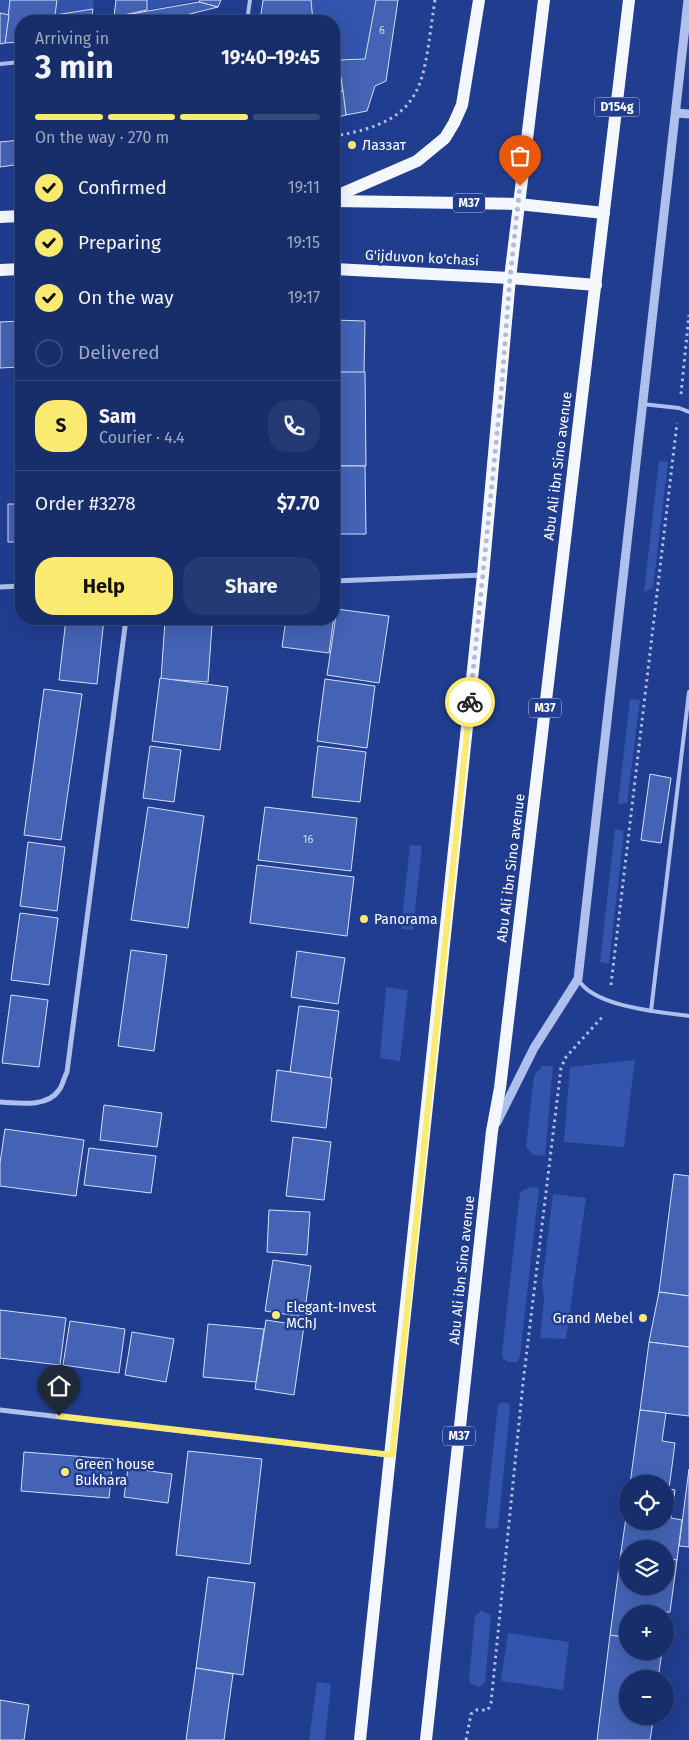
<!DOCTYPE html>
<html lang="en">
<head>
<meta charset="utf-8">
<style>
	:root { --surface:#182e6b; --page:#253a73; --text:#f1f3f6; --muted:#9fa8c1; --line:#364a7e; --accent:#faea70 }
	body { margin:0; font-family:"Fira Sans",sans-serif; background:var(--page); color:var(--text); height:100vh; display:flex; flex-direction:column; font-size:19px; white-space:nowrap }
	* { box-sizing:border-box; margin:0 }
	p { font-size:16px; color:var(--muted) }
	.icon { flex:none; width:28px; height:28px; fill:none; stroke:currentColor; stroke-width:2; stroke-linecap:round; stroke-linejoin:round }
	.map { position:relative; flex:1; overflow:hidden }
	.sheet { position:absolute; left:15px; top:15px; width:325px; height:610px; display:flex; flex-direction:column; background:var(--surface); border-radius:20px; box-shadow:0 5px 20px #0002,0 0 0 1px var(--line) }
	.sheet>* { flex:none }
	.tools { position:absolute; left:619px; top:1475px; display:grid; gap:10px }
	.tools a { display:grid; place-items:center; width:55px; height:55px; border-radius:50%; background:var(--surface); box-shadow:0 5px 20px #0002,0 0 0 1px var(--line); font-size:25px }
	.pin { position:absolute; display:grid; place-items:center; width:42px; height:42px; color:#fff; margin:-51px -21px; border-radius:50% 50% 50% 0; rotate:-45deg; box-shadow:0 0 5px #0007 }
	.pin .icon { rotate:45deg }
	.courier { position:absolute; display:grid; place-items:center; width:50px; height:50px; margin:-25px; border:4px solid #faea70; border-radius:50%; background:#fff; color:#222; box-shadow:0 1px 6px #0007 }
	.head em { font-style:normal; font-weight:700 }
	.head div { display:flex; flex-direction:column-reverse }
	.head { display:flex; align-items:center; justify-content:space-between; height:85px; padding:0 20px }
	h1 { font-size:32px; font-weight:700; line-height:38px }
	.bar { display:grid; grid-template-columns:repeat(4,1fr); gap:8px 5px; align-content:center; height:60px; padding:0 20px }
	.bar i { height:6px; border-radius:4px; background:var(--line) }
	.bar .selected { background:var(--accent) }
	.bar p { grid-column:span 4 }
	.line { display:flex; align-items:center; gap:12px; padding:0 20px; border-top:1px solid var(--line) }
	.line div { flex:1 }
	.round { display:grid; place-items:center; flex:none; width:52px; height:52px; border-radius:20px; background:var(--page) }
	ol { padding:0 20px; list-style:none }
	li { display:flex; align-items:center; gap:15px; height:55px }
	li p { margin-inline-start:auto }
	li .icon { padding:5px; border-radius:50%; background:var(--accent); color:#111; stroke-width:4 }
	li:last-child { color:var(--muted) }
	li i { width:28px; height:28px; border:2px solid var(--line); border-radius:50% }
	.primary-button { display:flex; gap:10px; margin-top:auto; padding:10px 20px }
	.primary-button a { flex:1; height:58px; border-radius:20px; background:var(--accent); color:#111; font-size:20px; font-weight:700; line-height:58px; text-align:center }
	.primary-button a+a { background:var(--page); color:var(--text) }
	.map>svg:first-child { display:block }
	.green { fill:#3355ad }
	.building { fill:#4463b5; stroke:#d5dff9 }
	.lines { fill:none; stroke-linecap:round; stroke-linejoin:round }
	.path { stroke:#afc0ed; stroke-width:3; stroke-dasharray:2.5 4; stroke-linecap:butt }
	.service { stroke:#afc0ed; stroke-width:4 }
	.minor { stroke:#afc0ed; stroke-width:5 }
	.tertiary { stroke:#afc0ed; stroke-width:9 }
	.primary { stroke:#f5f7ff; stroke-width:12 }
	.done { stroke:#b1bbd8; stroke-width:5; stroke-dasharray:0 9 }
	.route { stroke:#faea70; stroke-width:6 }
	.poi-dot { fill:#faea70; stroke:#203d8f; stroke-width:2 }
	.labels { text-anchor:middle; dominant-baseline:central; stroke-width:5; stroke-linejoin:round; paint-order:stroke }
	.number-label { font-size:11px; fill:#d0d8ec }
	.shield { fill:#203d8f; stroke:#bcc5dd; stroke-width:1 }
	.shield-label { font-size:12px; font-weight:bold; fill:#fff }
	.poi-label { font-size:14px; fill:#fff; stroke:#203d8f; text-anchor:start }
	.street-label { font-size:14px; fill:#fff; stroke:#203d8f }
</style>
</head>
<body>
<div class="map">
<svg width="689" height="1740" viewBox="0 0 689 1740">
	<rect width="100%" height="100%" fill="#203d8f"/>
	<g class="green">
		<polygon points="0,0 10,0 9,15 0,13"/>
		<polygon points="58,0 94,0 93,9 55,15"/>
		<polygon points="147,0 200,0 147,10"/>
		<polygon points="311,0 376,0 365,59 334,61 334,21 313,21"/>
		<polygon points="659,461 668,462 653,588 644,592"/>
		<polygon points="630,699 640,700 627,803 618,804"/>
		<polygon points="615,829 624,831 609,964 600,962"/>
		<polygon points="410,845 422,846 413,930 401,929"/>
		<polygon points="386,987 408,990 400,1061 380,1058"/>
		<polygon points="635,1060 624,1147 564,1142 570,1067"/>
		<polygon points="542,1066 553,1066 545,1156 533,1155 526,1147 534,1076"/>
		<polygon points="531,1187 539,1188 520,1356 517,1362 509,1362 503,1359 502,1353 520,1192"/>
		<polygon points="553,1194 586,1198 566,1339 540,1338 544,1298 542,1285"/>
		<polygon points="503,1402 509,1404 510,1408 498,1528 488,1529 485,1526 498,1405"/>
		<polygon points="481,1611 491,1615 485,1683 478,1687 470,1683 469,1679 475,1616"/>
		<polygon points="508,1633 569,1642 563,1690 501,1681"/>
		<polygon points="317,1682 331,1684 325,1740 309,1740"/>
	</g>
	<g class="building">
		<polygon points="10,0 57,0 55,15 93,9 91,21 21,21 21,42 5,43"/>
		<polygon points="116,0 147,0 147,10 114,17"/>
		<polygon points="200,0 221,0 218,7 199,2"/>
		<polygon points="263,0 311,0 313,21 260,21"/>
		<polygon points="376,0 398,0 386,81 375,86 367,111 346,115 338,60 365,59"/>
		<polygon points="199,2 218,7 162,21 114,21 114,17"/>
		<polygon points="0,13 9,15 5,43 0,44"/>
		<polygon points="338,60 343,91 334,93 334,61"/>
		<polygon points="343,91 346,115 334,118 334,93"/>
		<polygon points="20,140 21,164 0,167 0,142"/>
		<polygon points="334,320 365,321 364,373 334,372"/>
		<polygon points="21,321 21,367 0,368 0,322"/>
		<polygon points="334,372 365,372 366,466 334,466"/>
		<polygon points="334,466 365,466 366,534 334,534"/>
		<rect x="8" y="504" width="13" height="38"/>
		<polygon points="334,609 335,609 329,653 282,647 286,619 334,619"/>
		<polygon points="337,609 389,616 379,683 327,675"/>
		<polygon points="66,619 104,619 97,684 59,680"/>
		<polygon points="165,621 212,625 208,682 161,679"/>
		<polygon points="160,678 228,687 220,750 152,741"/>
		<polygon points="325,679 375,686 367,748 317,741"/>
		<polygon points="44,689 82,694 61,840 24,835"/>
		<polygon points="150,746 181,750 174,802 143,798"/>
		<polygon points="318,746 366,752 360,802 312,797"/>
		<polygon points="650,774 671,778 661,843 641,840"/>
		<polygon points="148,807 204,816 188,928 131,920"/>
		<polygon points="265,807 357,818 351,871 258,860"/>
		<polygon points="28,842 65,847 57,911 20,906"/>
		<polygon points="257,865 354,877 347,936 250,923"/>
		<polygon points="20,913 58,918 49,985 11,980"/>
		<polygon points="131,950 167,955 154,1051 118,1046"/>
		<polygon points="297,951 345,958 338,1004 291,997"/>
		<polygon points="11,995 48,1000 39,1067 2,1063"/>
		<polygon points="299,1006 339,1011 330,1078 290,1072"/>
		<polygon points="277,1070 332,1078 326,1128 271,1121"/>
		<polygon points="104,1105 162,1113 157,1147 100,1140"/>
		<polygon points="5,1129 84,1140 76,1196 0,1186 0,1163"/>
		<polygon points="293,1137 331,1142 324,1200 286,1196"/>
		<polygon points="89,1148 156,1156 151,1193 84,1185"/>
		<polygon points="674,1174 689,1176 689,1296 659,1292"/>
		<polygon points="269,1210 310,1212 307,1255 267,1252"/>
		<polygon points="273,1260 311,1266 304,1317 265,1311"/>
		<polygon points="659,1292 689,1296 689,1347 649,1342"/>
		<polygon points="0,1310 66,1318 60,1365 0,1358"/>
		<polygon points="266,1320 304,1326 294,1395 255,1389"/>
		<polygon points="70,1321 125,1329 119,1373 63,1365"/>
		<polygon points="208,1324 264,1329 256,1382 203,1377"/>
		<polygon points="132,1332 174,1339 166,1382 125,1375"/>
		<polygon points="649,1342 689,1347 689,1416 640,1410"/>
		<polygon points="640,1410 666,1413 662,1441 675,1443 669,1489 665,1488 665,1484 630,1484"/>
		<polygon points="188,1451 262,1459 250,1564 176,1555"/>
		<polygon points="24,1452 113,1459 109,1498 21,1491"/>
		<polygon points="128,1468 172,1474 168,1503 124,1497"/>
		<polygon points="689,1469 689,1547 679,1546"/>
		<polygon points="665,1488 675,1490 671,1518 682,1520 677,1560 665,1558 665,1549 628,1549 628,1553 621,1552 628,1504 628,1521 665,1521"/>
		<polygon points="621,1552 628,1553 628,1586 665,1586 665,1558 677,1560 670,1612 628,1614 628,1638 610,1635"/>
		<polygon points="208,1577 255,1583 243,1675 196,1668"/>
		<polygon points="610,1635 628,1638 628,1651 662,1651 658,1679 628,1679 628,1716 654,1716 650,1740 597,1740"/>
		<polygon points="196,1668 233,1674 224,1740 186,1740"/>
		<polygon points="0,1700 29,1705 24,1740 0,1740"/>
	</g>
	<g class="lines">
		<g class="path">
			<path d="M 334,136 C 429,121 422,82 435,0"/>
			<polyline points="681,394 689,315"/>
			<polyline points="611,985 677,423"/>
			<polyline points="466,1740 471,1714 476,1710 488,1710 491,1703 523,1383 561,1068 566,1057 604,1015"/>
		</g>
		<g class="service">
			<polyline points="247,21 250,0"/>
			<polyline points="0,64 21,62"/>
			<polyline points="642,404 679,408 689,412"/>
			<path d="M 578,979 C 593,1007 660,1012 689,1016"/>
			<polyline points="651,1011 689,692"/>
		</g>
		<g class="minor">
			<polyline points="334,581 483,575"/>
			<polyline points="0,587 21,586"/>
			<path d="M 0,1102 C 18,1103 47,1108 59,1090 C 63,1085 64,1077 67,1072 L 126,619"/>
			<polyline points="0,1410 389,1455"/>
		</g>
		<g class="tertiary">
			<polyline points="676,113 689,114"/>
			<polyline points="497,1122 534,1048 578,979 688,0"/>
		</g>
		<g class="primary">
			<polyline points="334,197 417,161 445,138 454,123 462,105 479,0"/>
			<polyline points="334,201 518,204 604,213"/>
			<polyline points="0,217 21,216"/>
			<polyline points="334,269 510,278 596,285"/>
			<polyline points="0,270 21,269"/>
			<polyline points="360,1740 483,575 510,278 544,0"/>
			<polyline points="426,1740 492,1131 500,1088 629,0"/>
		</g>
	</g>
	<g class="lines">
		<polyline class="done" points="470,702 501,394 510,278 520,186"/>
		<polyline class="route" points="59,1416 392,1455 470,702"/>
	</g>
	<g class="poi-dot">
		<circle cx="352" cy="145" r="5"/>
		<circle cx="364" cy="919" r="5"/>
		<circle cx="276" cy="1315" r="5"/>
		<circle cx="643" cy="1318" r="5"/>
		<circle cx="65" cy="1472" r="5"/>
	</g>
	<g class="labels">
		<g class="number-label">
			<text x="382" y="30">6</text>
			<text x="308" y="839">16</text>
		</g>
		<g class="shield">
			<rect x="594.5" y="97.5" width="45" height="19" rx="4"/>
			<rect x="453" y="193.5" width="32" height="19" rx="4"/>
			<rect x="529" y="698.5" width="32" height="19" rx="4"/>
			<rect x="443" y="1426.5" width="32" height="19" rx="4"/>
		</g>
		<g class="shield-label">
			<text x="617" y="107">D154g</text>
			<text x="469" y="203">M37</text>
			<text x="545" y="708">M37</text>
			<text x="459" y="1436">M37</text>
		</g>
		<g class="poi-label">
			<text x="362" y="145">Лаззат</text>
			<text x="374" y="919">Panorama</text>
			<text x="286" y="1307">Elegant-Invest<tspan x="286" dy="16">MChJ</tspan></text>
			<text x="633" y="1318" text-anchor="end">Grand Mebel</text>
			<text x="75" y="1464">Green house<tspan x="75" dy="16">Bukhara</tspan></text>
		</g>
		<g class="street-label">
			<text transform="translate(422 258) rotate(3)">G'ijduvon ko'chasi</text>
			<text transform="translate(558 466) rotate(-83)">Abu Ali ibn Sino avenue</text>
			<text transform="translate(511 868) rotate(-83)">Abu Ali ibn Sino avenue</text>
			<text transform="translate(462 1270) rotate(-84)">Abu Ali ibn Sino avenue</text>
		</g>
	</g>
</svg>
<div class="tools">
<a><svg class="icon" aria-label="locate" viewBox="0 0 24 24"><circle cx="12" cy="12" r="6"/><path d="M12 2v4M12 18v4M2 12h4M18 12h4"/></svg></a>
<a><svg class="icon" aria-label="layers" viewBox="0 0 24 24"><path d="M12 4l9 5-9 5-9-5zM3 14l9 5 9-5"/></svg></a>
<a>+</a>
<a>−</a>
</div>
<div class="pin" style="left:520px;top:186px;background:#ea580c"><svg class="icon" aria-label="bag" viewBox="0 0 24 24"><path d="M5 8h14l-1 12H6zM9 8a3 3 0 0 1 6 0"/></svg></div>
<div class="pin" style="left:59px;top:1416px;background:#1f2937"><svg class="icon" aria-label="home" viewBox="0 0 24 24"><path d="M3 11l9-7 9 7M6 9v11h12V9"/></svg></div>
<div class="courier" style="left:470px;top:702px"><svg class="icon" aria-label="bike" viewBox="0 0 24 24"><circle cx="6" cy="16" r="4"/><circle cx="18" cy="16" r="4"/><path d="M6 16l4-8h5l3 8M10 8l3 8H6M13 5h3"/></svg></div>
<section class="sheet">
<div class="head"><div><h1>3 min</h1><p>Arriving in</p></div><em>19:40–19:45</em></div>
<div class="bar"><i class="selected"></i><i class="selected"></i><i class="selected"></i><i></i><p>On the way · 270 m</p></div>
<ol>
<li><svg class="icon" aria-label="check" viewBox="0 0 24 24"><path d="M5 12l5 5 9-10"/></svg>Confirmed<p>19:11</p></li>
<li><svg class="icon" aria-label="check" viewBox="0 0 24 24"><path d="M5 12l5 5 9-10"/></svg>Preparing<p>19:15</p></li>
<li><svg class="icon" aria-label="check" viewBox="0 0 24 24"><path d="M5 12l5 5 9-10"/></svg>On the way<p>19:17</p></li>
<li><i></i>Delivered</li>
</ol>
<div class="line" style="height:90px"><b class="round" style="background:var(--accent);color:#111">S</b><div><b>Sam</b><p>Courier · 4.4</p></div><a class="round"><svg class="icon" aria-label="phone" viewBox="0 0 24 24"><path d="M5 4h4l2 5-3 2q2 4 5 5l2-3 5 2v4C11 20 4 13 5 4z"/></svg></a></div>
<div class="line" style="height:65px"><div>Order #3278</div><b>$7.70</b></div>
<div class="primary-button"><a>Help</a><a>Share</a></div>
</section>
</div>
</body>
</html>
